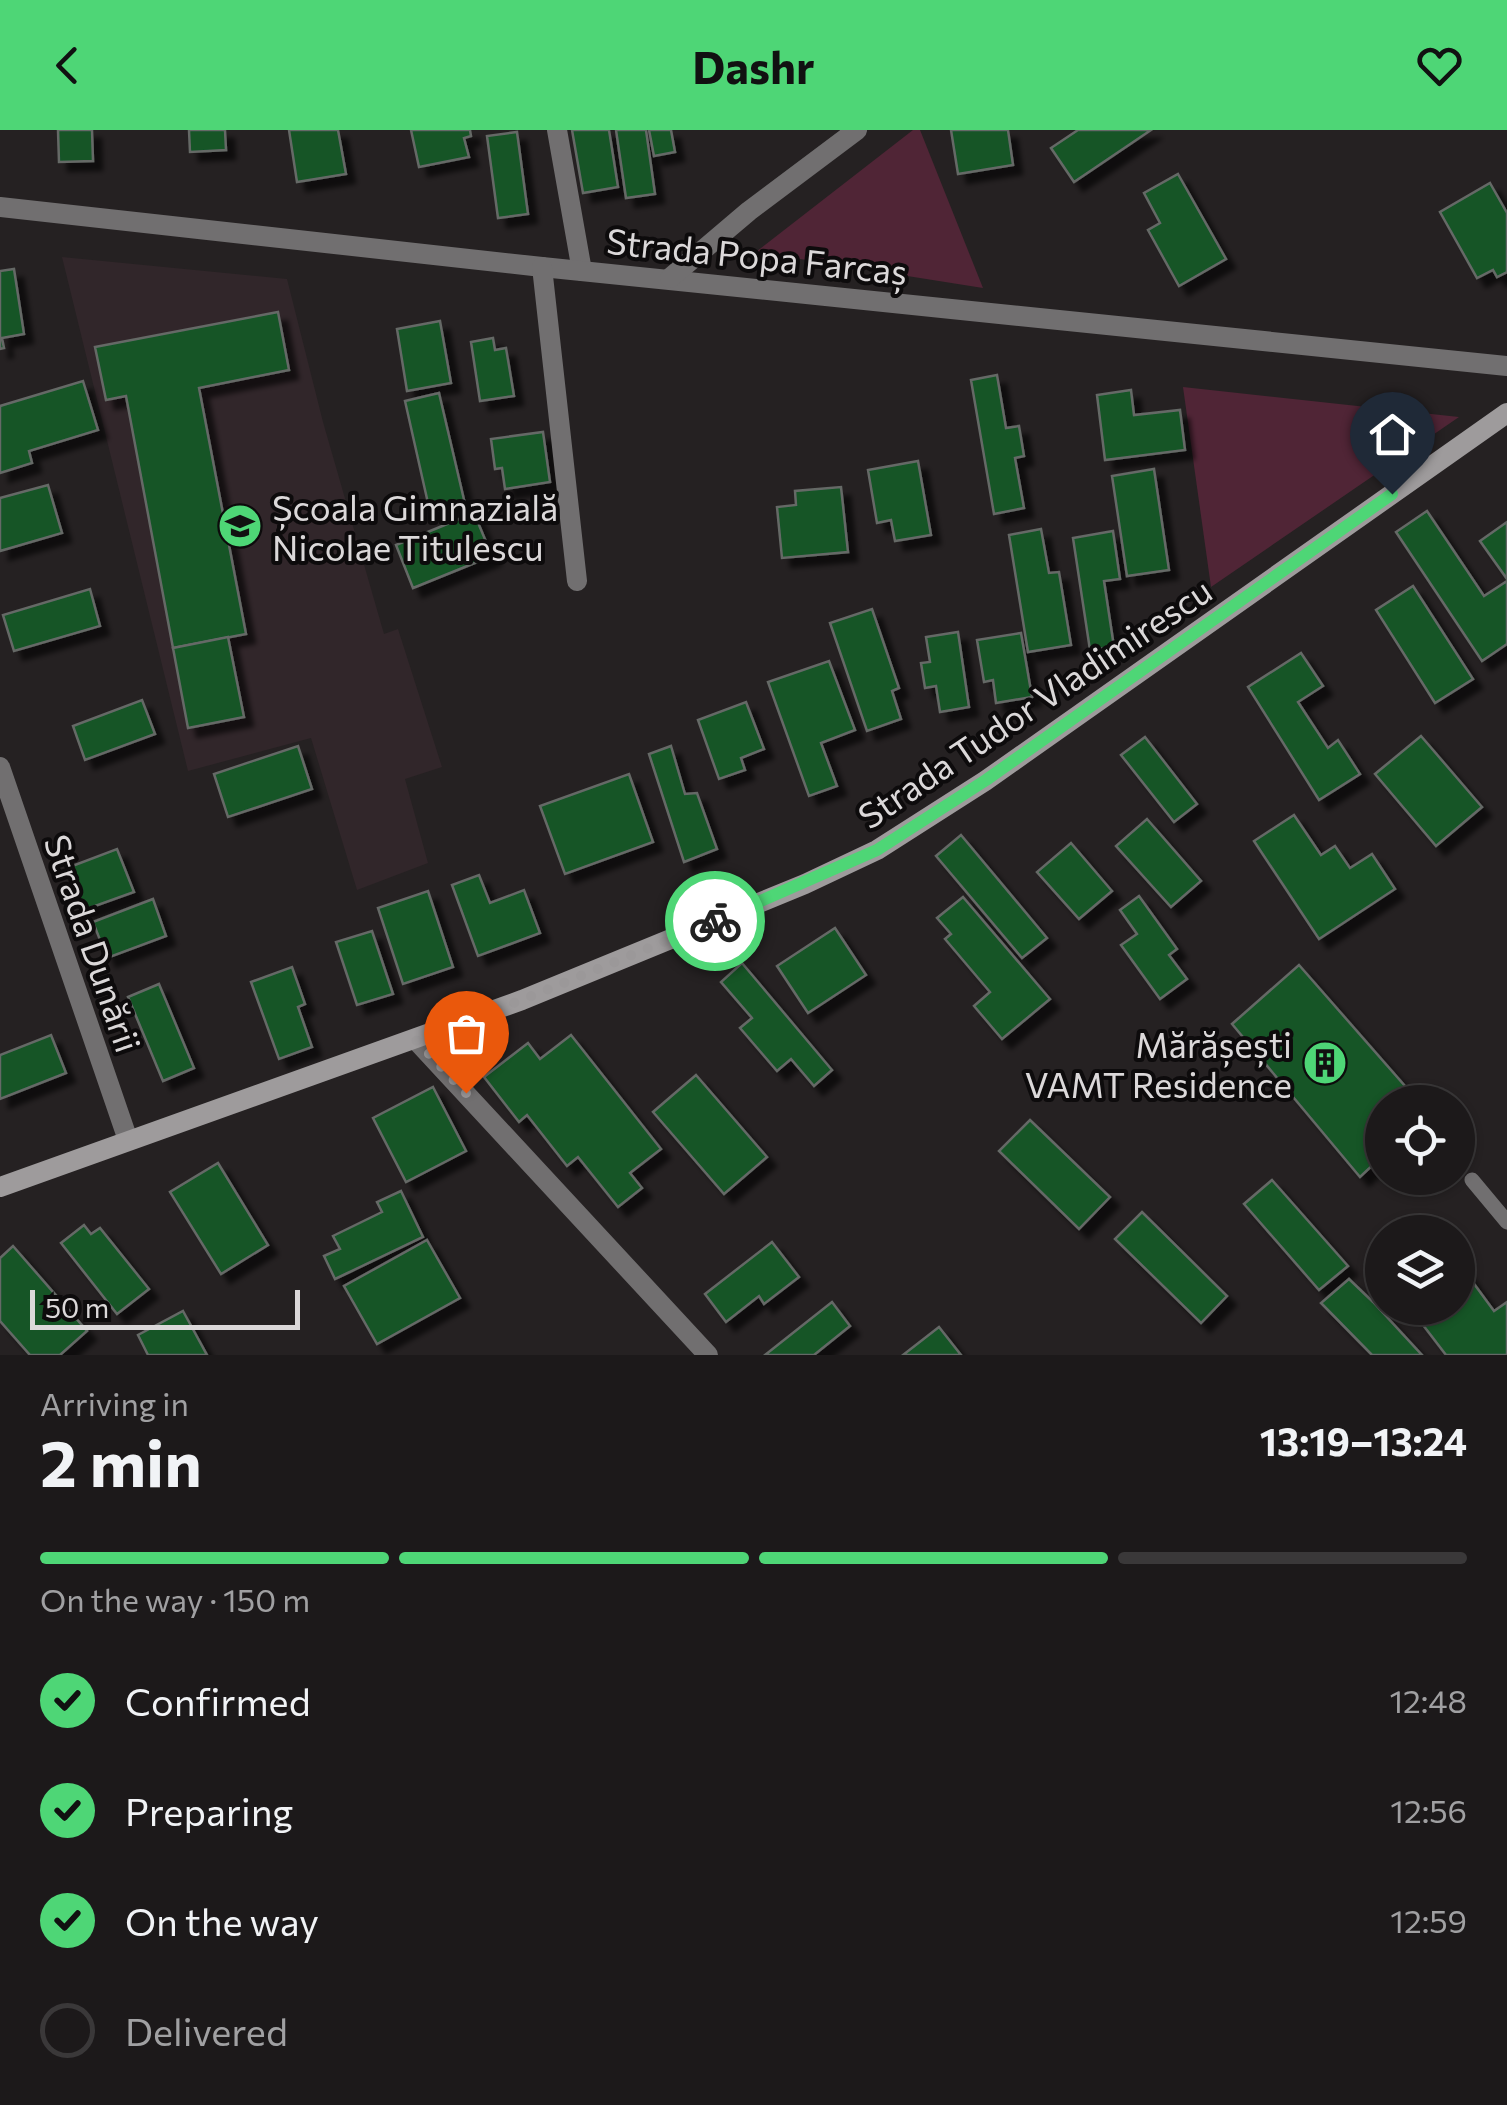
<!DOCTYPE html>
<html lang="en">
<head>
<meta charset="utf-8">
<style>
	:root { --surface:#1c191a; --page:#252223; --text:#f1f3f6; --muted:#a0a0a2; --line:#3a3839; --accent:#4ed676 }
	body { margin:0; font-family:Commissioner,sans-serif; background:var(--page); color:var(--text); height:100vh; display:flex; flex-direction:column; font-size:38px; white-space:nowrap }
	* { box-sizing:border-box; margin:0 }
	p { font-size:32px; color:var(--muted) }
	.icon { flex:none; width:55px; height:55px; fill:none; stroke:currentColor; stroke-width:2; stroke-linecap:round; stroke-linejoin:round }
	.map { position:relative; height:1225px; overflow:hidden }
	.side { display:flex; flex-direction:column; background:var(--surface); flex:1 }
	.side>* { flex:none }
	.controls { position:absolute; left:1365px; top:955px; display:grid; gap:20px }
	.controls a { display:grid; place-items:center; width:110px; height:110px; border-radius:50%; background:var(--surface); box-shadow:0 2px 8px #0004,0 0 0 2px var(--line); font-size:50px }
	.scale { position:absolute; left:30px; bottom:25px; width:270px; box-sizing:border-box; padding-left:10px; border:5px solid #dbd8d9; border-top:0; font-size:28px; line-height:35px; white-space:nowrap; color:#dbd8d9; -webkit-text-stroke:8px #0d0b0c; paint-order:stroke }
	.pin { position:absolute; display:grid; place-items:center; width:85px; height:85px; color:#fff; margin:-102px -42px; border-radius:50% 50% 50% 0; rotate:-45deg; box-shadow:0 0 10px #0007 }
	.pin .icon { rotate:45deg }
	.courier { position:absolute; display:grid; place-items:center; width:100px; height:100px; margin:-50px; border:8px solid #4ed676; border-radius:50%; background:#fff; color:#222; box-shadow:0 2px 12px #0007 }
	.head em { font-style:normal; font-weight:700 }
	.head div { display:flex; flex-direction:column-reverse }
	.head { display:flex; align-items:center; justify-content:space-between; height:170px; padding:0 40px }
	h1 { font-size:65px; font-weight:700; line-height:75px }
	.bar { display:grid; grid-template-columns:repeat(4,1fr); gap:15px 10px; align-content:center; height:120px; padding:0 40px }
	.bar i { height:12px; border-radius:8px; background:var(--line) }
	.bar .current { background:var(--accent) }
	.bar p { grid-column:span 4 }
	ol { padding:0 40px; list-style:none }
	li { display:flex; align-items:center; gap:30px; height:110px }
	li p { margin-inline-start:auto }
	li .icon { padding:10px; border-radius:50%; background:var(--accent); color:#111; stroke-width:4 }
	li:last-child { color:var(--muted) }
	li i { width:55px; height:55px; border:5px solid var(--line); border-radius:50% }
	header { display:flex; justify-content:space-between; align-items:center; height:130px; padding:0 40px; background:var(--accent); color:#111; font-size:45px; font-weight:700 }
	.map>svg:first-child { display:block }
	.built { fill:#31262a }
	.green { fill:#502536 }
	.building { fill:#125528; stroke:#656966; stroke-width:2.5; filter:url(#shadow) }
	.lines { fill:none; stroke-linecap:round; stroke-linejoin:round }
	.lane { stroke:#716f70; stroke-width:15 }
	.street { stroke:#716f70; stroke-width:20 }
	.secondary { stroke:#9e9b9c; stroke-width:20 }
	.done { stroke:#9b9899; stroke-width:10; stroke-dasharray:0 18 }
	.route { stroke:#4ed676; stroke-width:12 }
	.labels { text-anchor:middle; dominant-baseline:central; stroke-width:8; stroke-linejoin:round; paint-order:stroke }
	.street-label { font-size:35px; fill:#dbd8d9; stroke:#0d0b0c }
	.poi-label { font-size:35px; fill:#dbd8d9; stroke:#0d0b0c; text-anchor:start }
</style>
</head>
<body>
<header><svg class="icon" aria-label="back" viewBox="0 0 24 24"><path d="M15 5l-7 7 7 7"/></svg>Dashr<svg class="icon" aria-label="heart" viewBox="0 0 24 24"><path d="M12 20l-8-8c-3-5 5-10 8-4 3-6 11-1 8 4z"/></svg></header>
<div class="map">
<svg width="1507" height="1225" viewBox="0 0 1507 1225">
	<defs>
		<filter id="shadow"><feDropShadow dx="9" dy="9" stdDeviation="2.5" flood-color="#0009"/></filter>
	</defs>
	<rect width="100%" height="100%" fill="#252122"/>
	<polygon class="built" points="62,127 287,149 323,292 384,504 398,499 442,637 405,649 428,733 357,760 311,608 188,641"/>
	<g class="green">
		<polygon points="913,0 920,0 983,158 756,122"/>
		<polygon points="1183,257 1459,287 1211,457"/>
	</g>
	<g class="building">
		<polygon points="58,0 92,0 93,31 59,32"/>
		<polygon points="189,0 225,0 226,20 190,22"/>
		<polygon points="289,0 338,0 346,44 297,52"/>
		<polygon points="411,0 470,0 471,6 464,8 469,27 419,37"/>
		<polygon points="572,0 609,0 618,57 583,63"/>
		<polygon points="616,0 646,0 655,64 626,68"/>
		<polygon points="649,0 671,0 675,22 654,26"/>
		<polygon points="951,0 1008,0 1013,35 958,44"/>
		<polygon points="1078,0 1151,0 1074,52 1051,18"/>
		<polygon points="517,2 528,84 498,88 487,6"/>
		<polygon points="1178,44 1226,129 1179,156 1148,100 1160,93 1144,63"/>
		<polygon points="1490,53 1507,83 1507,142 1497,147 1493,140 1477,148 1440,82"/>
		<polygon points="14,139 24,204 2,208 4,218 0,219 0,141"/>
		<polygon points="278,182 289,240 199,258 246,504 173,518 126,266 106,270 95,217"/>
		<polygon points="440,191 451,253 407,261 397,199"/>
		<polygon points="493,208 495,220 506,218 514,266 480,271 471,212"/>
		<polygon points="997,245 1006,298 1019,296 1024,326 1015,328 1024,378 994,384 971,250"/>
		<polygon points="83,251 98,300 29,321 32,333 0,343 0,276"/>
		<polygon points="1131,260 1134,285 1180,280 1185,320 1105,330 1097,265"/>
		<polygon points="439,263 465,374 430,382 405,271"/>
		<polygon points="543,302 550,352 505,359 502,338 495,339 491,309"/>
		<polygon points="918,331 931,405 895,411 891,390 877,393 868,340"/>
		<polygon points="1154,339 1169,440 1127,446 1112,346"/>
		<polygon points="48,355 62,403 0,421 0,368"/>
		<polygon points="841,357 848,422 782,428 777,377 796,375 795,361"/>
		<polygon points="1427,381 1484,466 1507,451 1507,514 1482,531 1396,402"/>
		<polygon points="474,383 492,426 413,458 396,415"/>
		<polygon points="1507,392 1507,449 1480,411"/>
		<polygon points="1041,399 1049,443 1059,442 1071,515 1028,522 1009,405"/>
		<polygon points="1113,401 1120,449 1104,451 1114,517 1090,520 1073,408"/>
		<polygon points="1413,456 1473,549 1435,573 1376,480"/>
		<polygon points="90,459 100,496 14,521 3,485"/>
		<polygon points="872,479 899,558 892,561 901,589 867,601 830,493"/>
		<polygon points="958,502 969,577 940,582 936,556 925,558 921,533 930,532 926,507"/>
		<polygon points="1021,503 1032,567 996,573 993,550 984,552 977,510"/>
		<polygon points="228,507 244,587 188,598 173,518"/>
		<polygon points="1301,523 1323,556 1298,572 1328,618 1338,610 1360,644 1319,670 1248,557"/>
		<polygon points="829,531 855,600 821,613 837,656 809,666 768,552"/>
		<polygon points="142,570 155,604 85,630 73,596"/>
		<polygon points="746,572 764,619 741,628 745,640 719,649 698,590"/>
		<polygon points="1421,606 1482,677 1436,716 1375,644"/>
		<polygon points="1145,607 1197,674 1174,692 1121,625"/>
		<polygon points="298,616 312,659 228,687 214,644"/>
		<polygon points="671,616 685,664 697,663 717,719 684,732 649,624"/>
		<polygon points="629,644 653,712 565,744 540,676"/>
		<polygon points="1294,685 1321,725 1335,716 1350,738 1372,724 1395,759 1319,809 1254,711"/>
		<polygon points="1147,689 1201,751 1171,777 1116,716"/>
		<polygon points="961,705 1047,808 1022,828 936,726"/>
		<polygon points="1071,713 1112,761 1079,789 1037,742"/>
		<polygon points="117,719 134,762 84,780 67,738"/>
		<polygon points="479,745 490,773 524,760 540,803 478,826 452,755"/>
		<polygon points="428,761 453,837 403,854 378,778"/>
		<polygon points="1139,766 1177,819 1169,825 1187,849 1160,869 1121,815 1137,804 1120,780"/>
		<polygon points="963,767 1050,869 1002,909 974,876 990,862 945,809 951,804 937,788"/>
		<polygon points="153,769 166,806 107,828 93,792"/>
		<polygon points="835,798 866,845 808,883 777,836"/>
		<polygon points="372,801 393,864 357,875 336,812"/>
		<polygon points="742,833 832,940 814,956 791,929 777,941 740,898 752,888 721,852"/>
		<polygon points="1299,835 1419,972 1382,972 1382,1032 1378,1030 1360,1047 1232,894"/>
		<polygon points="292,837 305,874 298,877 312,917 279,929 251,852"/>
		<polygon points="159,854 194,938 163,951 128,867"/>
		<polygon points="51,905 66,943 0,969 0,925"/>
		<polygon points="571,905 661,1019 630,1043 642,1058 618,1077 578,1027 567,1036 527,985 519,992 484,947 528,913 540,929"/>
		<polygon points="696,945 767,1027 724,1064 653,982"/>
		<polygon points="433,957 466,1021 406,1052 373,988"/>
		<polygon points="1030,990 1110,1067 1079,1099 999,1021"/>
		<polygon points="218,1033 268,1115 221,1144 170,1062"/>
		<polygon points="1272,1050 1348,1136 1319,1160 1244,1074"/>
		<polygon points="401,1061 423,1107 335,1149 324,1126 340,1119 333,1106 382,1082 377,1072"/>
		<polygon points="1142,1082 1227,1166 1201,1193 1115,1109"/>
		<polygon points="84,1095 91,1104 100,1098 149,1159 117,1184 61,1113"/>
		<polygon points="427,1110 460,1168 377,1214 344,1156"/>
		<polygon points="772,1112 799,1147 764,1174 759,1166 726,1192 705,1164"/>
		<polygon points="13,1116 87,1201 60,1225 30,1225 0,1191 0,1128"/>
		<polygon points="1458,1132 1494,1181 1507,1172 1507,1225 1446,1225 1410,1178 1458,1178"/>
		<polygon points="1349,1149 1373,1172 1422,1225 1372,1225 1321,1173"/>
		<polygon points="832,1172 850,1196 814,1225 765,1225"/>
		<polygon points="183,1181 207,1225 148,1225 138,1205"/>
		<polygon points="939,1197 961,1225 903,1225"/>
	</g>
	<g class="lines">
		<polyline class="lane" points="1472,1050 1507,1092"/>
		<g class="street">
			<polyline points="557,0 582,141"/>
			<polyline points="0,77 542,137 1507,236"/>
			<polyline points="542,137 577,451"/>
			<polyline points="670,148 749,81 857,0"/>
			<polyline points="0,637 128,1010"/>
			<polyline points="415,909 708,1225"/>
		</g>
		<polyline class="secondary" points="0,1057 522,870 805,754 877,720 985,651 1507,283"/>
	</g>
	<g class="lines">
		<polyline class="done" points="466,963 415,909 522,870 715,791"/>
		<polyline class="route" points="715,791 877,720 986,650 1392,364"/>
	</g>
	<defs>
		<symbol id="school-disc" viewBox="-11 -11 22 22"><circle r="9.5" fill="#4ed676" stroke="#0d0b0c"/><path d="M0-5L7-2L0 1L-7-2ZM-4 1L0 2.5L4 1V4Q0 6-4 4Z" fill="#111"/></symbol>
		<symbol id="building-disc" viewBox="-11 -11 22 22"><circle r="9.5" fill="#4ed676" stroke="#0d0b0c"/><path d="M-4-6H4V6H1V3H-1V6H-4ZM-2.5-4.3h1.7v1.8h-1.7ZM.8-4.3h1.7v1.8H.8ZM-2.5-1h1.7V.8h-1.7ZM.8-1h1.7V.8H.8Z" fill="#111"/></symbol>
	</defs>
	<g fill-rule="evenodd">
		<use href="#school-disc" x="215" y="371" width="50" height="50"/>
		<use href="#building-disc" x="1300" y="908" width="50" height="50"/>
	</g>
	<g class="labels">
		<g class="street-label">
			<text transform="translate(757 125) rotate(6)">Strada Popa Farcaș</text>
			<text transform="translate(1034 572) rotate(-34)">Strada Tudor Vladimirescu</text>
			<text transform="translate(94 813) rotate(71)">Strada Dunării</text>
		</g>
		<g class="poi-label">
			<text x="272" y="376">Școala Gimnazială<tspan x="272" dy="40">Nicolae Titulescu</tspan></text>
			<text x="1292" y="913" text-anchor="end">Mărășești<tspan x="1292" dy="40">VAMT Residence</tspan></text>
		</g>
	</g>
</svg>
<div class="controls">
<a><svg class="icon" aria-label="locate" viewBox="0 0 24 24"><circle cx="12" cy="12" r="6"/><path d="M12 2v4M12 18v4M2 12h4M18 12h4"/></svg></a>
<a><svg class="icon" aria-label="layers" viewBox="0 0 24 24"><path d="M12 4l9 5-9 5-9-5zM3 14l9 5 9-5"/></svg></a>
</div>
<div class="scale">50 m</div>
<div class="pin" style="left:466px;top:963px;background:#ea580c"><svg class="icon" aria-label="bag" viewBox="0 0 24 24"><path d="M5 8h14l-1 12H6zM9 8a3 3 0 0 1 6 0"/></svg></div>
<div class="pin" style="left:1392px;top:364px;background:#1f2937"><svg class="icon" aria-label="home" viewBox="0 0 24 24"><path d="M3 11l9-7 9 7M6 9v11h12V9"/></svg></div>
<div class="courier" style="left:715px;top:791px"><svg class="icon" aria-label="bike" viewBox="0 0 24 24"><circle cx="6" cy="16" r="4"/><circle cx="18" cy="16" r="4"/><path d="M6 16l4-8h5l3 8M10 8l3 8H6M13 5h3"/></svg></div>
</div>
<section class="side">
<div class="head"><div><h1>2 min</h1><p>Arriving in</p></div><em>13:19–13:24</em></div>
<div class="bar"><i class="current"></i><i class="current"></i><i class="current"></i><i></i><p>On the way · 150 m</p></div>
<ol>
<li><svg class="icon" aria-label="check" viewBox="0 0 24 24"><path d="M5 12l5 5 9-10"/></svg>Confirmed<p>12:48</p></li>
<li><svg class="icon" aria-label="check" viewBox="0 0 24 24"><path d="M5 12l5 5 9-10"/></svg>Preparing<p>12:56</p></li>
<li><svg class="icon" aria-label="check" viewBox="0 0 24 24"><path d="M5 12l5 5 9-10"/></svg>On the way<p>12:59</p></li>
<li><i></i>Delivered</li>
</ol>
</section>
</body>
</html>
